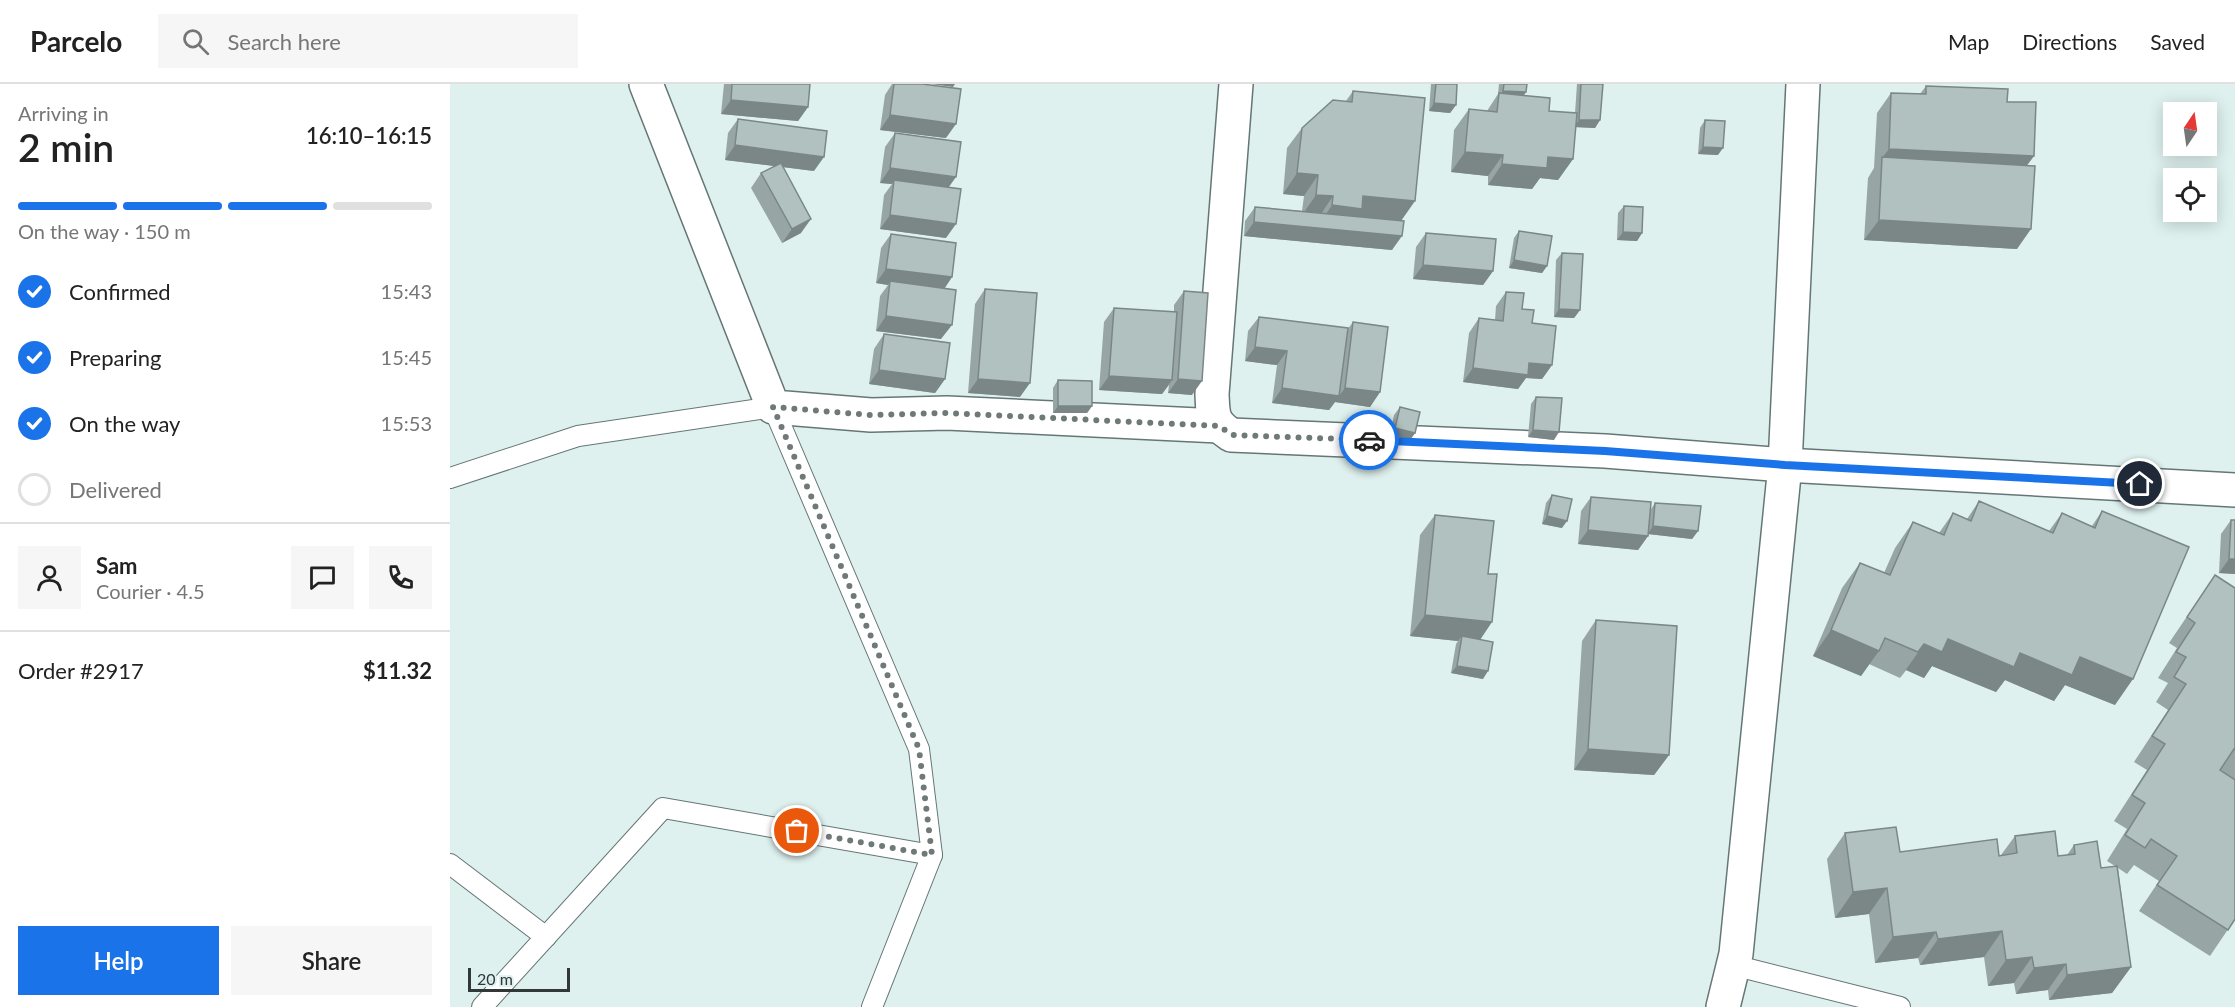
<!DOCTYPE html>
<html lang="en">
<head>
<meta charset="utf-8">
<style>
	:root { --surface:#fff; --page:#f6f6f6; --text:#222; --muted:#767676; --line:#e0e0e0; --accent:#1a73e8 }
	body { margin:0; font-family:Lato,sans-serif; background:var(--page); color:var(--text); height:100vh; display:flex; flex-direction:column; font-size:22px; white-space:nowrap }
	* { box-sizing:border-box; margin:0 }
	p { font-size:20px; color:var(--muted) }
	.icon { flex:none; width:33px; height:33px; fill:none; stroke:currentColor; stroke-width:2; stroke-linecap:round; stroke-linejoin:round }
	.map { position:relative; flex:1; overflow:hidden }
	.panel { display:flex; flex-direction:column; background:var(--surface); width:450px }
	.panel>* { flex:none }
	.needle { width:39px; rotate:13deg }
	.controls { position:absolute; left:1713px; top:18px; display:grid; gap:12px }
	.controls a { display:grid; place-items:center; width:54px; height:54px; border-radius:0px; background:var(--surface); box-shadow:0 3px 15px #0003; font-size:30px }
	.scale { position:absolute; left:18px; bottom:15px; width:102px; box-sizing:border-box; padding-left:6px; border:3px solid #313838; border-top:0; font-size:16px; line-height:21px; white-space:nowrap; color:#313838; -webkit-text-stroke:4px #def1ef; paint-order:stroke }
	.pin { position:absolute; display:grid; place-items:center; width:51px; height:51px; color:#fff; margin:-26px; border:3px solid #fff; border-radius:50%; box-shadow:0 2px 6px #0007 }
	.courier { position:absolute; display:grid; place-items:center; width:60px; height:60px; margin:-30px; border:4px solid #1a73e8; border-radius:50%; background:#fff; color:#222; box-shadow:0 2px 8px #0007 }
	.summary em { font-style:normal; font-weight:600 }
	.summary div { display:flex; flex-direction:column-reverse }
	.summary { display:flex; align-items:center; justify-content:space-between; height:102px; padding:0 18px }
	h1 { font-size:39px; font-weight:600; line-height:45px }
	.bar { display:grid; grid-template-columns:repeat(4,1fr); gap:9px 6px; align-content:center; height:72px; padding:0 18px }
	.bar i { height:8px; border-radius:4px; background:var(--line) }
	.bar .current { background:var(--accent) }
	.bar p { grid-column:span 4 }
	.line { display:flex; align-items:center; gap:15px; padding:0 18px; border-top:2px solid var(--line) }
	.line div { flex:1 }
	.round { display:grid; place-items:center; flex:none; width:63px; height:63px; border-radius:0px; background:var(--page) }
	ol { padding:0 18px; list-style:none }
	li { display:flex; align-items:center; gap:18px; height:66px }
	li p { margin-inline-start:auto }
	li .icon { padding:6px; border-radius:50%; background:var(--accent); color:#fff; stroke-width:4 }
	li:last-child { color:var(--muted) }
	li i { width:33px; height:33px; border:3px solid var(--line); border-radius:50% }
	.cta { display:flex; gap:12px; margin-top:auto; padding:12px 18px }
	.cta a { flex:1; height:69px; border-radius:0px; background:var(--accent); color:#fff; font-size:24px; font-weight:600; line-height:69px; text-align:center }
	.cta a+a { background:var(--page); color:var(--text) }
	header { display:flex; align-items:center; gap:36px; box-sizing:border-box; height:84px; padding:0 30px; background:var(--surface); border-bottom:2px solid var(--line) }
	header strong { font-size:28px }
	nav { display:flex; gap:33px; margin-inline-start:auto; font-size:21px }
	.search { width:420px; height:54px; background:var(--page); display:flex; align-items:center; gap:15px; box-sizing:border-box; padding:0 21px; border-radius:0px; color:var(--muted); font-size:22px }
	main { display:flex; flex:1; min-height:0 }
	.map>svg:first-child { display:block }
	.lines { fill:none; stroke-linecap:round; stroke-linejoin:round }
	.service-casing { stroke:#657675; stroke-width:22 }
	.minor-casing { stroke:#657675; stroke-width:36 }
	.service { stroke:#fff; stroke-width:20 }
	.minor { stroke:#fff; stroke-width:33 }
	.wall { fill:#97a6a5 }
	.shaded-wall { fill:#7b8786 }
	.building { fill:#b0c1c0; stroke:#7b8786; stroke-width:1.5 }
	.done { stroke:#6e7978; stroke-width:6; stroke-dasharray:0 10.8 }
	.route { stroke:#1a73e8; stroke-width:8 }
</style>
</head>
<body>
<header>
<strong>Parcelo</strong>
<div class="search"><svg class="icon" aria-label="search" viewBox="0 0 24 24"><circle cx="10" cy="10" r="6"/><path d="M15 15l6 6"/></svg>Search here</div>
<nav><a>Map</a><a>Directions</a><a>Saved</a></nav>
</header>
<main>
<section class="panel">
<div class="summary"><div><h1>2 min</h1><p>Arriving in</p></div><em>16:10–16:15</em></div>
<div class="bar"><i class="current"></i><i class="current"></i><i class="current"></i><i></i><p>On the way · 150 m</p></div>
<ol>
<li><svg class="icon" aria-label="check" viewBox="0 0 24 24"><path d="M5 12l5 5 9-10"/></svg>Confirmed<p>15:43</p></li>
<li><svg class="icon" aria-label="check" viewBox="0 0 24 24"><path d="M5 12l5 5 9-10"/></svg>Preparing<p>15:45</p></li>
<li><svg class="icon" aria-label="check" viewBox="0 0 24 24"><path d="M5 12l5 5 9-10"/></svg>On the way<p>15:53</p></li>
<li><i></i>Delivered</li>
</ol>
<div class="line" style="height:108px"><a class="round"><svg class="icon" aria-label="person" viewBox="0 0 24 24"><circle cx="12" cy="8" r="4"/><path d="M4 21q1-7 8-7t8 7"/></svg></a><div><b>Sam</b><p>Courier · 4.5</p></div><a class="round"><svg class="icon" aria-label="chat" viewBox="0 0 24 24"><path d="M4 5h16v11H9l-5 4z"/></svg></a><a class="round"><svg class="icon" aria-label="phone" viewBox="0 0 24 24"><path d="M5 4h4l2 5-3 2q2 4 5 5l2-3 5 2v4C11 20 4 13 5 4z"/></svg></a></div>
<div class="line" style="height:78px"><div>Order #2917</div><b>$11.32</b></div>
<div class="cta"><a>Help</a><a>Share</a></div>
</section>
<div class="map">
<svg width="1785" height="923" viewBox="0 0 1785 923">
	<rect width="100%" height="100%" fill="#def1ef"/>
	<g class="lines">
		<defs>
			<g id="service">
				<polyline points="0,394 128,352 323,323 469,665 482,771 422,923"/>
				<polyline points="0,780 96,853"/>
				<polyline points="1283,881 1450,923"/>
				<polyline points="32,923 213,724 482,771"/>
			</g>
			<g id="minor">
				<polyline points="196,0 323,323 421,331 497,329 769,342"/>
				<path d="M 786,0 L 762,310 C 763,332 762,338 781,351 L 1155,367 L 1335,381 L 1785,406"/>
				<polyline points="1273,923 1286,870 1335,381 1353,0"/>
			</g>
		</defs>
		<use href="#service" class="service-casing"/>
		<use href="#minor" class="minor-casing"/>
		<use href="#service" class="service"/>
		<use href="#minor" class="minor"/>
	</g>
	<g class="wall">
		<polygon points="274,0 360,0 358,23 348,37 271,30"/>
		<polygon points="442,0 472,0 496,54 430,46 435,11"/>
		<polygon points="981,0 1007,0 1006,21 1000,29 979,27"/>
		<polygon points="1049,0 1077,0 1074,11 1099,27 1125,29 1127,0 1153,0 1150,36 1145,44 1125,43 1123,75 1108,96 1090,94 1082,105 1038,101 1038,92 1001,88 1004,46 1019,25 1037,27 1048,10"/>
		<polygon points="1476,2 1557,18 1584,72 1576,82 1567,165 1414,156 1418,94 1424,84 1427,29 1441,9 1470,10"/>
		<polygon points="903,7 951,137 942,166 794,152 795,137 805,123 852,127 854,112 833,110 837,64 852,44 896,17"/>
		<polygon points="288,35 364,87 333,83 351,149 332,159 301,104 311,89 325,82 275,76 278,49"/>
		<polygon points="1255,36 1268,71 1248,70 1250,44"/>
		<polygon points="445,49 499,104 496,154 430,145 434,111 442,100 430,99 435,63"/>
		<polygon points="1174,122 1192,149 1187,157 1167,156 1168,129"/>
		<polygon points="1069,147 1097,182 1092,189 1059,184 1064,154"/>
		<polygon points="976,149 1043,187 1033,201 963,195 966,163"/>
		<polygon points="441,150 502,193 494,205 491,255 426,247 430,212 438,201 426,199 431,164"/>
		<polygon points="1112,169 1130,226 1124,234 1104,233 1106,176"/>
		<polygon points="535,205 570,313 518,309 525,220"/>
		<polygon points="734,207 742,311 718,309 719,301 712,310 649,306 654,238 664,224 724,228 724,221"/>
		<polygon points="1056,208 1072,225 1082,239 1102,281 1092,295 1076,294 1068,305 1013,298 1019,249 1029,234 1045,236 1046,222"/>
		<polygon points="809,233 897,246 903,238 930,308 920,323 885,318 879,326 822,319 827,281 795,277 798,247"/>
		<polygon points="434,250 495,295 485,309 419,300 424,265"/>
		<polygon points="608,296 642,322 637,329 603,329 603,304"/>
		<polygon points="1086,313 1104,356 1078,353 1081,320"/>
		<polygon points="950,323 965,349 960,356 940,351 944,331"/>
		<polygon points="1102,411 1112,444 1092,440 1096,419"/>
		<polygon points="1141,413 1201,425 1205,419 1248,447 1242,455 1198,450 1198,452 1188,466 1128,460 1131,427"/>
		<polygon points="1529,417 1599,447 1612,429 1642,442 1652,427 1665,621 1615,601 1604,617 1555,596 1546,608 1482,582 1474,594 1456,586 1450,594 1419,580 1411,592 1363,572 1392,504 1410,479 1434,489 1445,464 1463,438 1489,449 1503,429 1517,435"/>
		<polygon points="985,431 1030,555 1033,595 1001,589 1006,560 1008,557 960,552 970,451"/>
		<polygon points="1781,436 1785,436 1785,490 1769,489 1771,450"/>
		<polygon points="1765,491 1785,504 1785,835 1760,872 1689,827 1709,797 1684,781 1677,790 1668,784 1681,883 1662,909 1599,916 1598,906 1566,910 1564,899 1538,902 1534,873 1470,881 1468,874 1425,879 1419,830 1385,834 1377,775 1395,749 1450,768 1549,772 1551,771 1565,752 1608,772 1617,771 1624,761 1651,784 1665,782 1657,777 1677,745 1664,737 1697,686 1684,678 1718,626 1706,618 1718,599 1708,594 1727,564 1719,559"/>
		<polygon points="1146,536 1219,671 1204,691 1124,686 1132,557"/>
	</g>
	<g class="shaded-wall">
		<polygon points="481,0 505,0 503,3"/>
		<polygon points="1053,7 1076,8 1071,16 1048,14"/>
		<polygon points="281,16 358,23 348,37 271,30"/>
		<polygon points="984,19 1006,21 1000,29 979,27"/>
		<polygon points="440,31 506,40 496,54 430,46"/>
		<polygon points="1129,36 1150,36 1145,44 1124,43"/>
		<polygon points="285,61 374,73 364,87 275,76"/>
		<polygon points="1253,63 1273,64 1268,71 1248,70"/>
		<polygon points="1439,65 1584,72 1569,92 1432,74"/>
		<polygon points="1015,68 1053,71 1038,92 1001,88"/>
		<polygon points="1098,73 1123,75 1108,96 1090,94 1082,105 1038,101 1052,80"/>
		<polygon points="440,84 506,93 496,107 444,96 442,100 430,99"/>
		<polygon points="847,89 868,91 854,112 833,110"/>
		<polygon points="866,111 883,112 869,133 852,131"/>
		<polygon points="913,112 965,117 951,137 868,142 882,121"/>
		<polygon points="440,131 506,140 496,154 430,145"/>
		<polygon points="361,135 351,149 332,159 342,145"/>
		<polygon points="1429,136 1581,145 1567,165 1414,156"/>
		<polygon points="804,138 952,152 942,166 794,152"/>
		<polygon points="1173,148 1192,149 1187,157 1167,156"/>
		<polygon points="1064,176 1097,182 1092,189 1059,184"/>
		<polygon points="973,181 1043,187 1033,201 963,195"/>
		<polygon points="436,185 502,193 492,208 440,197 438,201 426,199"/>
		<polygon points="1109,225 1130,226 1124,234 1104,233"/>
		<polygon points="436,232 502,241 491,255 426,247"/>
		<polygon points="805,263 837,267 827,281 795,277"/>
		<polygon points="1079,279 1102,281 1092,295 1076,294 1068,305 1013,298 1023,284"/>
		<polygon points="429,286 495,295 485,309 419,300"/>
		<polygon points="659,292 722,296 712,310 649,306"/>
		<polygon points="528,295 580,299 570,313 518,309"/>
		<polygon points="728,295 752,297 742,311 718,309"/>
		<polygon points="832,304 889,312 895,304 930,308 920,323 885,318 879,326 822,319"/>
		<polygon points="608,322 642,322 637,329 603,329"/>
		<polygon points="945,344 965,349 960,356 940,351"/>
		<polygon points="1083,346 1109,348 1104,356 1078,353"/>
		<polygon points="1097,432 1117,437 1112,444 1092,440"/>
		<polygon points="1203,442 1248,447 1242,455 1198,450"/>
		<polygon points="1138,446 1198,452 1188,466 1128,460"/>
		<polygon points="1779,475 1785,475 1785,490 1769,489"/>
		<polygon points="975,531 1042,538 1028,559 1012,552 1008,557 960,552"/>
		<polygon points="1381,546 1429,567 1411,592 1363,572"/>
		<polygon points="1498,555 1570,569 1630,573 1683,595 1665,621 1615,601 1604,617 1555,596 1546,608 1482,582 1474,594 1456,586 1450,594 1474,560"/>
		<polygon points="1007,582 1038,587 1033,595 1001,589"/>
		<polygon points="1138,665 1219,671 1204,691 1124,686"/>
		<polygon points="1437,804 1419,830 1385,834 1403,808"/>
		<polygon points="1552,847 1534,873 1470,881 1488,855"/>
		<polygon points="1486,848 1468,874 1425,879 1443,853"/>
		<polygon points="1582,873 1564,899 1538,902 1556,876"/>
		<polygon points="1616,880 1598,906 1566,910 1584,884"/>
		<polygon points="1681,883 1662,909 1599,916 1617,891"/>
	</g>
	<g class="building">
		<polygon points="282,0 360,0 358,23 281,16"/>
		<polygon points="444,0 472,0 511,5 506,40 440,31"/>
		<polygon points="986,0 1007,0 1006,21 984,19"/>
		<polygon points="1054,0 1077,0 1076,8 1053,7"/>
		<polygon points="1131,0 1153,0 1150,36 1129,36"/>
		<polygon points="1476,2 1558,5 1557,18 1586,18 1584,72 1439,65 1441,9 1476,10"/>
		<polygon points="903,7 975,14 965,117 913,112 912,125 882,121 883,112 866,111 868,91 847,89 852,44 883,16 902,18"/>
		<polygon points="1049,9 1100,14 1099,27 1127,29 1123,75 1098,73 1097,84 1052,80 1053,71 1015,68 1019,25 1047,28"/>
		<polygon points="288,35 377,47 374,73 285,61"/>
		<polygon points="1255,36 1275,37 1273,64 1253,63"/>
		<polygon points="445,49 511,58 506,93 440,84"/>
		<polygon points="1432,73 1585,82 1581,145 1429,136"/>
		<polygon points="331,79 361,135 342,145 311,89"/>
		<polygon points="444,96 511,105 506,140 440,131"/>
		<polygon points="1174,122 1193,123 1192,149 1173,148"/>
		<polygon points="805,123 954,137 952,152 804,138"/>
		<polygon points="1069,147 1102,152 1097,182 1064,176"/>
		<polygon points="976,149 1046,155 1043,187 973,181"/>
		<polygon points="441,150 506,159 502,193 436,185"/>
		<polygon points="1112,169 1133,170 1130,226 1109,225"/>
		<polygon points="440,197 506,206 502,241 436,232"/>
		<polygon points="535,205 587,209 580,299 528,295"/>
		<polygon points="734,207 758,209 752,297 728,295"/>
		<polygon points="1056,208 1074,209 1072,225 1084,226 1082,239 1106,242 1102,281 1079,279 1078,291 1023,284 1029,234 1053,237"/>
		<polygon points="664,224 727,228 722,296 659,292"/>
		<polygon points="809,233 898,244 889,312 832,304 837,267 805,263"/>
		<polygon points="903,238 938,243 930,308 895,304"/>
		<polygon points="434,250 500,259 495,295 429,286"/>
		<polygon points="608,296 642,297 642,322 608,322"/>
		<polygon points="1086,313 1112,314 1109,348 1083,346"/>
		<polygon points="950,323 970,328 965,349 945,344"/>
		<polygon points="1102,411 1122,415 1117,437 1097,432"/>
		<polygon points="1141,413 1201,418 1198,452 1138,446"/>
		<polygon points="1529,417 1603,449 1612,429 1645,444 1652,427 1739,463 1683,595 1630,573 1622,591 1570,569 1564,583 1498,555 1492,568 1474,560 1468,568 1435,554 1429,567 1381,546 1410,479 1440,491 1463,438 1494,451 1503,429 1521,437"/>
		<polygon points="1205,419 1251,422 1248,447 1203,442"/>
		<polygon points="985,431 1044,437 1038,490 1047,490 1042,538 975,531"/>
		<polygon points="1781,436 1785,436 1785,475 1779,475"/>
		<polygon points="1765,491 1785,504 1785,666 1784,665 1770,686 1785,696 1785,835 1778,846 1707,801 1727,772 1701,755 1695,764 1675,751 1695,719 1682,711 1715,660 1702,652 1736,600 1724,593 1736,573 1726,568 1745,539 1737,533"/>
		<polygon points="1146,536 1227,542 1219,671 1138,665"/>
		<polygon points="1012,552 1043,558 1038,587 1007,582"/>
		<polygon points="1446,743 1450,768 1547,755 1549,772 1567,769 1565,752 1605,747 1608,772 1625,770 1624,761 1647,757 1651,784 1667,782 1681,883 1617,891 1616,880 1584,884 1582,873 1556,876 1552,847 1488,855 1486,848 1443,853 1437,804 1403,808 1395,749"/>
	</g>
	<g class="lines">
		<polyline class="done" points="347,747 482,771 469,665 323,323 421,331 497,329 769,342 782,351 919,356"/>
		<polyline class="route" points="919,356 1155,367 1335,381 1690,400"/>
	</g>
</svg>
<div class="controls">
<a><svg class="needle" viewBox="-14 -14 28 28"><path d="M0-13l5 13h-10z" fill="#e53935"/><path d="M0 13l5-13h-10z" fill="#767676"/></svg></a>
<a><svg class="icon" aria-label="locate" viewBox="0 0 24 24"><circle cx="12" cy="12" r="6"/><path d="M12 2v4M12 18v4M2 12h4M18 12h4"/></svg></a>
</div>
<div class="scale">20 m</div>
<div class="pin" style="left:347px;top:747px;background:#ea580c"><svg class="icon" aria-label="bag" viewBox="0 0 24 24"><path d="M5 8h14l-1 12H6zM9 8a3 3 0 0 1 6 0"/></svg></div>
<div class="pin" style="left:1690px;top:400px;background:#1f2937"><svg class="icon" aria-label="home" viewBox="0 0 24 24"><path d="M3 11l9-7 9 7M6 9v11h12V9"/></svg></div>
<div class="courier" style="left:919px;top:356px"><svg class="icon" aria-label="car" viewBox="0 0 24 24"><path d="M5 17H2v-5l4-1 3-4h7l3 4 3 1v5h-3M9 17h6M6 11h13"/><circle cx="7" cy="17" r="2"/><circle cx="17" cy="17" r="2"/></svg></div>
</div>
</main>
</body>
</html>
